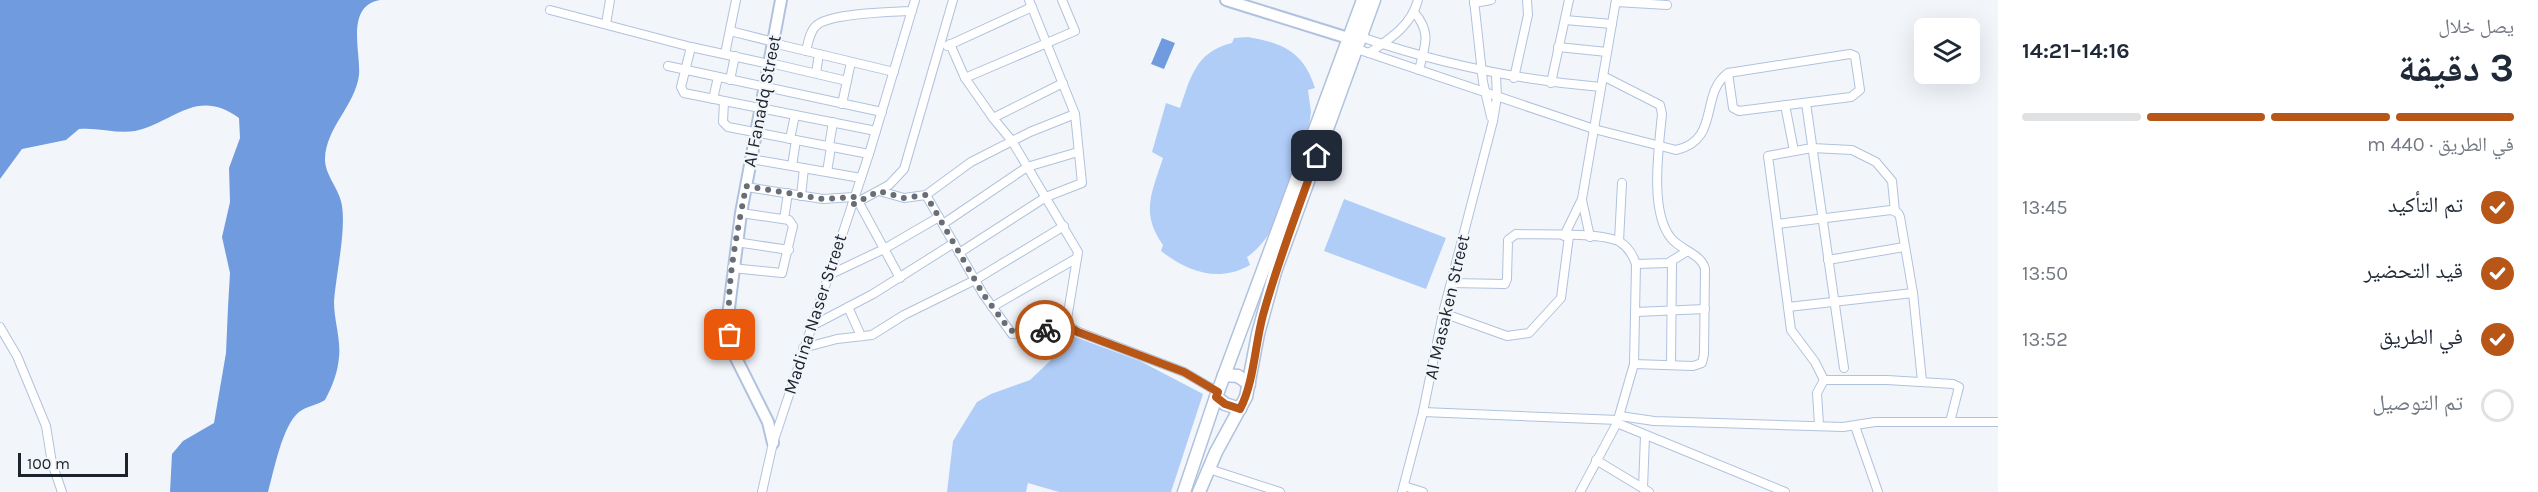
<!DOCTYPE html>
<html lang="ar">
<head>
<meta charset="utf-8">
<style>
	:root { --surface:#fff; --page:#f2f2f3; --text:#1f2937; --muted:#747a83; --line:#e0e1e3; --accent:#b75616 }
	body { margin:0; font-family:Karla,"Noto Naskh Arabic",sans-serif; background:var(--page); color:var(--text); direction:rtl; height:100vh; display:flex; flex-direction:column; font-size:22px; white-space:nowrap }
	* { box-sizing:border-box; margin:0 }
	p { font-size:20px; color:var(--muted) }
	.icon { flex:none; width:33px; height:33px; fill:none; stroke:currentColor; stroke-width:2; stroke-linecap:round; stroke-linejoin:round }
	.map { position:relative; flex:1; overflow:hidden; direction:ltr }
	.details { display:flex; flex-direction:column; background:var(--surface); width:540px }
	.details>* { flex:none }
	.controls { position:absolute; left:1914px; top:18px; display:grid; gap:12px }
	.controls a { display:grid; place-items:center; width:66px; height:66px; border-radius:9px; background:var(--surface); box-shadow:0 6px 24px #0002; font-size:30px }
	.scale { position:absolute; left:18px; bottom:15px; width:110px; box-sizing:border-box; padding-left:6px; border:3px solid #1d232e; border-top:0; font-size:16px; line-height:21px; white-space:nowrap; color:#1d232e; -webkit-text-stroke:4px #f2f6fb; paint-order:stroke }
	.pin { position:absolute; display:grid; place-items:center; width:51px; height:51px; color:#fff; margin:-26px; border-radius:12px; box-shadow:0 3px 9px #0006 }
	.courier { position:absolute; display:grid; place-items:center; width:60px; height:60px; margin:-30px; border:4px solid #b75616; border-radius:50%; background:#fff; color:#222; box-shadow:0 2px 8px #0007 }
	.overview em { font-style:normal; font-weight:700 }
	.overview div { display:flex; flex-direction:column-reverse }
	.overview { display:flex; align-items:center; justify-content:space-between; height:102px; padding:0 24px }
	h1 { font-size:39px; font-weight:700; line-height:45px }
	.bar { display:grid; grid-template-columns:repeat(4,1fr); gap:9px 6px; align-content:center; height:72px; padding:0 24px }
	.bar i { height:8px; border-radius:4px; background:var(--line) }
	.bar .selected { background:var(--accent) }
	.bar p { grid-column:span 4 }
	ol { padding:0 24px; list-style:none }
	li { display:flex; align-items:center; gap:18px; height:66px }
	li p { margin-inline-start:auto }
	li .icon { padding:6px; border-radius:50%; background:var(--accent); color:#fff; stroke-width:4 }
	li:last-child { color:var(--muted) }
	li i { width:33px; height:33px; border:3px solid var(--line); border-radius:50% }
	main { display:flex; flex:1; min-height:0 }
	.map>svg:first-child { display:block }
	.green { fill:#b0cdf8 }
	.water { fill:#709cdf }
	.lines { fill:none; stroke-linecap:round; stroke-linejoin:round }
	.street-casing { stroke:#b0c2dd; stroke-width:10 }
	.secondary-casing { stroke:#b0c2dd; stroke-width:14 }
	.primary-casing { stroke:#b0c2dd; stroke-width:15 }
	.street { stroke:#fff; stroke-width:8 }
	.secondary { stroke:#fff; stroke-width:10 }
	.primary { stroke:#fff; stroke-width:12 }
	.done { stroke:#686d76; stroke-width:6; stroke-dasharray:0 10.8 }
	.route { stroke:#b75616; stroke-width:8 }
	.labels { text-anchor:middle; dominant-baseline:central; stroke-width:4.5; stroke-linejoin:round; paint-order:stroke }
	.street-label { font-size:18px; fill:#1d232e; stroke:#f2f6fb }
</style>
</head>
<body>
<main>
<section class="details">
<div class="overview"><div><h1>3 دقيقة</h1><p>يصل خلال</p></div><em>14:16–14:21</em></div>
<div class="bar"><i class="selected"></i><i class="selected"></i><i class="selected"></i><i></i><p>في الطريق · 440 m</p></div>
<ol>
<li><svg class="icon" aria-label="check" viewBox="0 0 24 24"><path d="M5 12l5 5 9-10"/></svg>تم التأكيد<p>13:45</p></li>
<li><svg class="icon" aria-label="check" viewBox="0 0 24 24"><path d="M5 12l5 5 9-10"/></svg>قيد التحضير<p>13:50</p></li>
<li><svg class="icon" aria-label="check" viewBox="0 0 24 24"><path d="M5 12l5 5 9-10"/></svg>في الطريق<p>13:52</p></li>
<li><i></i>تم التوصيل</li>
</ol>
</section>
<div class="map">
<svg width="1998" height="492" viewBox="0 0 1998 492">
	<rect width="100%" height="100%" fill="#f2f6fb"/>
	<g class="green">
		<path d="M 1248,37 C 1283,43 1304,52 1315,88 L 1308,90 L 1311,112 L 1309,126 C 1295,167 1283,233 1247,257 L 1250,265 C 1218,283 1188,272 1161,251 L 1163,245 C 1140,213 1152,192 1163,158 L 1152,152 L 1166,103 L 1180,108 C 1191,76 1196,52 1232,43 L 1234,38 Z"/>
		<polygon points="1344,199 1446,238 1426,289 1324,251"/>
		<polygon points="1067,334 1140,361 1203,394 1171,492 1059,492 1028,483 1026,492 947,492 953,441 977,402 991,394 1030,380 1050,361"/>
	</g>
	<g class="water">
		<path d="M 0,0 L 380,0 C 345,6 361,52 359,75 C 355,106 326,127 325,159 C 325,176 340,189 342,206 C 346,232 336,274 334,302 C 334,320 341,339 339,357 C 338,372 332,387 325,400 C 317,405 307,406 299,412 C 282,426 274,471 268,492 L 170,492 L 172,454 L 183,441 L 214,423 L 226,353 L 228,307 L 230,273 L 222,237 L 230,202 L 229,168 L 240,138 L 239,118 C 196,87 174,123 135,131 C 117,134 97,127 79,129 L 66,140 L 22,149 L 0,179 Z"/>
		<polygon points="1162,38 1175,43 1164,69 1151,64"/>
	</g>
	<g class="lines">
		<defs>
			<g id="street">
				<polyline points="1474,0 1483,82 1491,117"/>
				<polyline points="1616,2 1667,5"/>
				<polyline points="1474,3 1491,0"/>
				<polyline points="550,10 691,47 769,64"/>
				<path d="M 1414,12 C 1432,33 1425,45 1419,70"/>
				<polyline points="1565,20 1612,24"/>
				<polyline points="606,24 610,0"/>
				<polyline points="730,31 774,42"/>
				<path d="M 1361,37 C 1440,64 1518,80 1601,87"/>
				<polyline points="773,43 894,72"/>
				<polyline points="950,44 965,78 1075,31 1062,0"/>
				<polyline points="947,46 1032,7"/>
				<polyline points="691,47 681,87 684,93 876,131"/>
				<polyline points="1558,47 1607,52"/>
				<path d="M 1357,49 L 1594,129 L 1676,150 C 1721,140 1699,94 1728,73 L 1850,54 L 1855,56 L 1860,90 L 1851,97 L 1739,111 L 1733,108 L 1728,73"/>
				<path d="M 806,51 C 808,43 810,30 817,25 C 832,13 891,12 912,11"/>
				<path d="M 1369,53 C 1390,39 1411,26 1418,0"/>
				<polyline points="725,54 736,0"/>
				<polyline points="770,63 847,81"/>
				<polyline points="668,66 882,112"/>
				<polyline points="816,73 819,54"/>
				<path d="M 1603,76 L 1660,105 L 1662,114 C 1659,147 1649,211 1671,238 C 1680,250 1702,254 1705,269 L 1704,354 L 1702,363 L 1693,366 L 1634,364"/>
				<polyline points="965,78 993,118 1063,83"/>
				<polyline points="1514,78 1528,15 1527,0"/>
				<polyline points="730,80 735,56"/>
				<polyline points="1551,83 1569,0"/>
				<polyline points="713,99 718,77"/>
				<polyline points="724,101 723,122 728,127 869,154"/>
				<polyline points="1806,103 1844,368"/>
				<polyline points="842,104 851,62"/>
				<polyline points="1785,105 1794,151"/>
				<polyline points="993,118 1012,141 1078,252 1066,325 1079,332 1184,372 1218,392"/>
				<polyline points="790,139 795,115"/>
				<polyline points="829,146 833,122"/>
				<polyline points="751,159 861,178"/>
				<polyline points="792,166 796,140"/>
				<polyline points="827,172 831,147"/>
				<polyline points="746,187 823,199 854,197"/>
				<polyline points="879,191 904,198 926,195 971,162 1030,132 1075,114"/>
				<polyline points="926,195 983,294 1012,334 1060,329 1066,325"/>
				<polyline points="801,196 804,168"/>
				<polyline points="1582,200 1590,237"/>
				<polyline points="858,201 900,278"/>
				<polyline points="852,205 889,185 904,169 953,0"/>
				<polyline points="784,219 788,193"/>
				<polyline points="943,224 1027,167 1078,152"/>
				<polyline points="1777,224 1768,156 1812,148 1852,150 1876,162 1892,181 1895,211"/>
				<polyline points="1564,236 1582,199 1616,0"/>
				<polyline points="1619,241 1622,183"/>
				<polyline points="736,242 789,250"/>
				<polyline points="959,253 1046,197 1082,183 1075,114 1029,0"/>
				<polyline points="1828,260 1904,247"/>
				<polyline points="1636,264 1668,263 1686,252"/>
				<polyline points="732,268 782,273 793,226 789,220 741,213"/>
				<polyline points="827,276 884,249 939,217"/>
				<path d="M 1451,283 L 1505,284 L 1507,279 L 1508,240 L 1516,234 C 1539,235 1602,232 1620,242 C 1628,247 1633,255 1636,264 L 1634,364 L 1617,423 L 1580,492"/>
				<polyline points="848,307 861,336"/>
				<polyline points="992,307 1077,258"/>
				<polyline points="1788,307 1913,293"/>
				<polyline points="1636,312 1705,309"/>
				<polyline points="1443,313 1507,336 1529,333 1561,298 1569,236"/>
				<polyline points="0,327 17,356 46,426 52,463 62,492"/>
				<polyline points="810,327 873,294 954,243"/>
				<polyline points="803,348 837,339 872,335 904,315 975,280 1064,226"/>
				<polyline points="1671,365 1672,261"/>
				<polyline points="1824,380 1815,362 1791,330 1777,224 1891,210 1898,213 1900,217 1913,293 1922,381"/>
				<polyline points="1824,380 1887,380 1953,384 1959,387 1950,422"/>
				<polyline points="1423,412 1618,420"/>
				<polyline points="1620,416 1654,421 1843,427 1875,422 1998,422"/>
				<polyline points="1617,423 1785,492"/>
				<polyline points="1819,425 1817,393 1824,380"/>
				<polyline points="1855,426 1878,492"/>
				<polyline points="1596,460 1649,492"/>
				<polyline points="1209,469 1280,492"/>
				<polyline points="1404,486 1423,492"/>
				<polyline points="1643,488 1645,436"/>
				<polyline points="762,492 773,443 869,154 915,0"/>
				<polyline points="1402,492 1423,412 1443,313 1493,121 1497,97 1496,75"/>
			</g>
			<g id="secondary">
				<polyline points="1226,0 1348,38"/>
				<polyline points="773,443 768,422 734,354 728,316 741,213 781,0"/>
			</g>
			<g id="primary">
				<polyline points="1224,375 1238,376 1249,384"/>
				<polyline points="1216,397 1225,404 1240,409"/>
				<polyline points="1184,492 1216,397 1363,0"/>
				<polyline points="1199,492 1216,452 1246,397 1258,334 1275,272 1374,0"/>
			</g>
		</defs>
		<use href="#street" class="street-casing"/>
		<use href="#secondary" class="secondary-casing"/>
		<use href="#primary" class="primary-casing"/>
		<use href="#street" class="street"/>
		<use href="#secondary" class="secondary"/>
		<use href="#primary" class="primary"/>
	</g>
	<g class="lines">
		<path class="done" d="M 730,335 C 725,286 737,235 746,186 L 823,199 L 854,197 L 852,205 L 879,191 L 904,198 L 926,195 L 983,294 L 1009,329 L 1017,334 L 1045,330"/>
		<path class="route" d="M 1045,330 L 1060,329 L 1066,325 L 1078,332 L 1184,372 L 1218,392 L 1216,397 L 1225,404 L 1240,409 C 1254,383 1255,344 1263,315 C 1278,261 1298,209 1317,156"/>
	</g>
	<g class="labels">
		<g class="street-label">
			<text transform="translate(762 101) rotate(-79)">Al Fanadq Street</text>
			<text transform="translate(1447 307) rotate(-77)">Al Masaken Street</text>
			<text transform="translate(815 314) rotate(-72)">Madina Naser Street</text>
		</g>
	</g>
</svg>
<div class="controls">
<a><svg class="icon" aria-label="layers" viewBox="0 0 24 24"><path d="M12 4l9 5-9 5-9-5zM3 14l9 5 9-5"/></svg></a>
</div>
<div class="scale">100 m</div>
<div class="pin" style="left:730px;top:335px;background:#ea580c"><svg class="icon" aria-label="bag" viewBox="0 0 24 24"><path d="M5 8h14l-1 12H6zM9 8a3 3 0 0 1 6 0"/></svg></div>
<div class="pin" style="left:1317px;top:156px;background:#1f2937"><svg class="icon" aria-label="home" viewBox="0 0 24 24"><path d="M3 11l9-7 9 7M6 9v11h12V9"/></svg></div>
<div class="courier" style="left:1045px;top:330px"><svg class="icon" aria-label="bike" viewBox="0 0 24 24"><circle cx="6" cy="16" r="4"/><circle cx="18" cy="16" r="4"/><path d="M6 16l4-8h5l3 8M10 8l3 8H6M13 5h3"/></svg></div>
</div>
</main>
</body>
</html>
